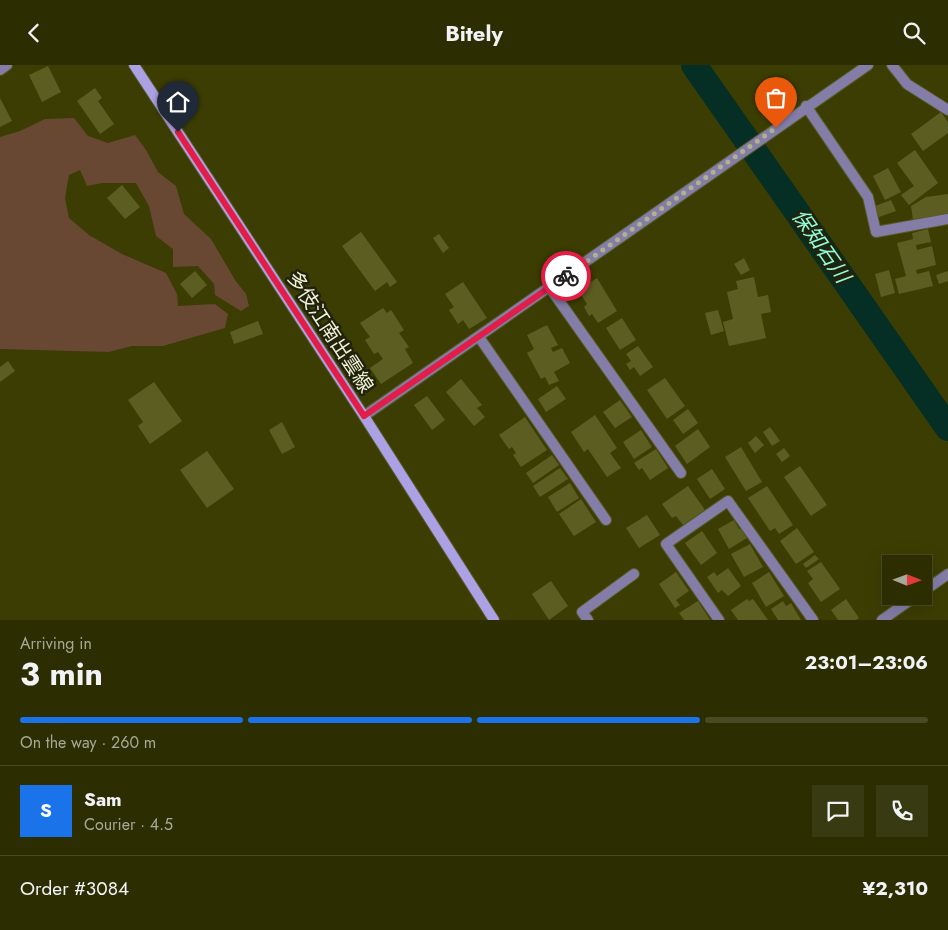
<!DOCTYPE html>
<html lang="en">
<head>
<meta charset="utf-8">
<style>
	:root { --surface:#2c2e02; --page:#383a11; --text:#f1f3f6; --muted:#a6a899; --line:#484a24; --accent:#1a73e8 }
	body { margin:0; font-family:Jost,"Noto Sans JP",sans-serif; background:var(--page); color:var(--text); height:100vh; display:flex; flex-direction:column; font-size:19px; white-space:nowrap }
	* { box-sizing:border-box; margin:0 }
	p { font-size:16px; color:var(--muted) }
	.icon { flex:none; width:28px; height:28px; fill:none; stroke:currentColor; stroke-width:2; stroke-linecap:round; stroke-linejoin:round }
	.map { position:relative; height:555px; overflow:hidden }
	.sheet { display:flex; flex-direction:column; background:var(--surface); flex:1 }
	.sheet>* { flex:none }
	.needle { width:32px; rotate:91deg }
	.buttons { position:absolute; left:882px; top:490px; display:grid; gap:10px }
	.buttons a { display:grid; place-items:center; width:50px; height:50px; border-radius:0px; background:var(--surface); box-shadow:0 5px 20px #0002,0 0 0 1px var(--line); font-size:25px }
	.pin { position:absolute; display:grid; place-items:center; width:42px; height:42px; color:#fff; margin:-51px -21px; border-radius:50% 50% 50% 0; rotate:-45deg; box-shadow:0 0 5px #0007 }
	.pin .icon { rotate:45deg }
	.courier { position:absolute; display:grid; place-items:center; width:50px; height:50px; margin:-25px; border:4px solid #e11d48; border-radius:50%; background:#fff; color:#222; box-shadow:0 1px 6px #0007 }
	.head em { font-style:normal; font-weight:700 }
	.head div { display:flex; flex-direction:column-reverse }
	.head { display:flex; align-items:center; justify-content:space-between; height:85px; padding:0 20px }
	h1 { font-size:32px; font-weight:700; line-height:38px }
	.bar { display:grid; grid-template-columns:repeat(4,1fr); gap:8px 5px; align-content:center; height:60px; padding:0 20px }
	.bar i { height:6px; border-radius:4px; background:var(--line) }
	.bar .selected { background:var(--accent) }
	.bar p { grid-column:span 4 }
	.line { display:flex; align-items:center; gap:12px; padding:0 20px; border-top:1px solid var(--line) }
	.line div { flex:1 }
	.round { display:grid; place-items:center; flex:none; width:52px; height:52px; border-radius:0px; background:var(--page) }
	header { display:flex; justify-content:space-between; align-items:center; height:65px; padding:0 20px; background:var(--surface); font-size:22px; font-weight:700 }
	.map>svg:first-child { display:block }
	.green { fill:#684733 }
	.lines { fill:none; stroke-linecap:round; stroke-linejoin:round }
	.river { stroke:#052f24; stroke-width:26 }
	.building { fill:#5c5e21 }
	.street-casing { stroke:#585a25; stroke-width:12 }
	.secondary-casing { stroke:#585a25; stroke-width:12 }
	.street { stroke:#837da7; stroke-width:10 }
	.secondary { stroke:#aca1e5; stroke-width:10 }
	.done { stroke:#b0b28c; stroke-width:5; stroke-dasharray:0 9 }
	.route { stroke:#e11d48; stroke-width:6 }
	.labels { text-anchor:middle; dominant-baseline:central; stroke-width:5; stroke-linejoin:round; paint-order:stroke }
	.street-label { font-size:20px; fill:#eff1d5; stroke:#21230c }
	.water-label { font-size:21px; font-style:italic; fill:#90fddb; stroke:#21230c }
</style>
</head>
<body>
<header><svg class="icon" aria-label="back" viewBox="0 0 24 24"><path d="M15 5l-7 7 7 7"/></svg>Bitely<svg class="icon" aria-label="search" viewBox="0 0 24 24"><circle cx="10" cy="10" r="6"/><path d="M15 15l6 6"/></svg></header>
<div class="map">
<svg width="948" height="555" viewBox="0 0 948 555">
	<rect width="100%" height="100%" fill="#3b3d03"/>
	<polygon class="green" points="74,53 88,71 108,78 135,70 146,85 158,107 176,121 184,149 211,174 235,215 246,229 249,241 241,246 215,230 214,219 198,201 173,202 173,184 156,171 149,141 136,118 102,118 87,121 80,105 69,110 65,133 69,153 89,170 122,189 166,208 177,229 178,241 215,239 228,249 225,263 163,281 132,281 109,287 0,284 0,72 20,66 45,54"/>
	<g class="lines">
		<polyline class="river" points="694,0 948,363"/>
	</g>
	<g class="building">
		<polygon points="48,1 61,27 42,37 29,10"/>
		<polygon points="95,23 102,33 98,36 114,59 100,69 77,36"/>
		<polygon points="0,33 12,56 0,62"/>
		<polygon points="941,47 948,57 948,68 923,86 911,69"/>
		<polygon points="915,85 938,118 909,140 901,130 914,121 897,98"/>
		<polygon points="888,103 901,127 885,135 873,111"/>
		<polygon points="122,120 140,142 125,154 107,133"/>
		<polygon points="948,129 948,149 913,155 911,141 926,132"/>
		<polygon points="891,135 896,146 879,152 875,141"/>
		<polygon points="928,164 931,177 916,180 917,185 932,181 936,200 916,205 917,209 929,206 933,221 899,229 895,214 906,211 897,178 913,174 912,168"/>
		<polygon points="361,167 397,217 390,222 387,217 375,226 342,181"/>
		<polygon points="439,169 449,183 443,188 433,173"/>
		<polygon points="744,193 750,205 741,210 734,199"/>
		<polygon points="889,205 895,228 881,232 875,209"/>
		<polygon points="195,206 207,220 192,233 180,219"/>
		<polygon points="948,206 948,216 939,219 936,210"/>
		<polygon points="584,210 589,218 597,213 617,246 598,258 592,249 589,251 584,242 587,239 573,217"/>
		<polygon points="754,212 758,232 768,230 771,247 761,249 766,273 729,281 723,257 733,254 727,227 738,224 736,216"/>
		<polygon points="463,217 487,253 469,264 463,255 458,259 449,245 454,242 445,229"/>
		<polygon points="383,243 387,248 391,245 404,265 399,268 409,282 405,284 413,298 381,319 370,303 383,294 378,287 374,289 365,275 370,272 360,258"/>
		<polygon points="718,245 724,266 711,270 705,248"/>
		<polygon points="622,253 636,275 620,285 606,263"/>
		<polygon points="258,256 263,269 234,279 230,267"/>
		<polygon points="547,260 558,280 551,283 553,287 562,283 570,298 554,307 559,316 549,320 545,312 541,314 527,288 534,284 527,270"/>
		<polygon points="638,281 653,302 640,311 634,302 630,305 626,299 631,296 626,289"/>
		<polygon points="8,296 15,306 0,317 0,302"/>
		<polygon points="665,313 685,341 667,354 647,325"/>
		<polygon points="461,314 482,340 477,343 485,352 474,361 446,327"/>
		<polygon points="154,317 182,356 150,379 138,361 143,357 128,335"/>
		<polygon points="557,321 566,334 546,347 538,334"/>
		<polygon points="427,331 445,355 432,365 414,340"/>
		<polygon points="620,335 632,352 615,363 603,347"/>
		<polygon points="688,344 698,358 683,369 673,355"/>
		<polygon points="595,350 617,383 610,388 621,403 607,412 588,384 584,387 571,367"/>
		<polygon points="525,352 547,385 521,402 513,390 516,388 512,382 509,384 499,370"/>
		<polygon points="282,357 295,382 282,389 269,365"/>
		<polygon points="770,362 780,376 772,381 763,367"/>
		<polygon points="698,364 710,382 687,399 675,381"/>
		<polygon points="641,365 652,382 634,394 623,377"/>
		<polygon points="756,371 764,380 755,388 748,378"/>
		<polygon points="741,382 762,417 746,426 725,392"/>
		<polygon points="784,383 790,391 782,397 776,389"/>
		<polygon points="656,384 668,403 650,415 642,403 639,405 634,398"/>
		<polygon points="207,386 234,424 207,443 180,405"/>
		<polygon points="552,390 559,400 533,418 526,408"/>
		<polygon points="800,401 827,440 811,451 784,412"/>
		<polygon points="560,403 568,414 540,432 533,421"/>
		<polygon points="712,404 725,424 710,434 697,414"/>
		<polygon points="570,418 579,433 557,447 548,432"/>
		<polygon points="688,421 705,445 683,460 676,451 672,453 662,439"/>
		<polygon points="767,421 793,460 779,469 775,463 770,466 748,433"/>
		<polygon points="581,434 596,457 574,471 559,449"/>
		<polygon points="647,450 660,470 639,483 626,463"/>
		<polygon points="734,455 739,464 741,463 747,473 729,484 718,464"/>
		<polygon points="797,463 814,487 796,499 780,476"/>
		<polygon points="702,466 717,488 701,500 685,478"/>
		<polygon points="750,479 763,502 744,512 731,489"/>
		<polygon points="815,490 819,494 806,503 803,499"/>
		<polygon points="821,497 840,524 821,537 808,518 813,514 807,506"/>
		<polygon points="728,503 741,521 728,531 722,525 718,528 707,512 714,507 717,511"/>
		<polygon points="676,507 689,526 676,535 680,540 675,543 659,519"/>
		<polygon points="769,507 784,531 766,542 752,518"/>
		<polygon points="551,516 568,541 549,555 532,529"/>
		<polygon points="747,534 749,536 753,534 768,555 738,555 731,545"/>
		<polygon points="846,534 859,553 856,555 838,555 831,545"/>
		<polygon points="698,536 710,555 684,555 679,548"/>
		<polygon points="783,536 786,541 791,538 801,555 778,555 771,544"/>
	</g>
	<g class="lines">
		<defs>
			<g id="street">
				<polyline points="892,0 907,19 948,45"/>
				<polyline points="0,5 7,0"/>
				<polyline points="806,41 868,132 876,167 948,154"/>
				<polyline points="550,223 681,408"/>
				<polyline points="479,272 606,455"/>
				<polyline points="364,351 868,0"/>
				<polyline points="924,526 948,509"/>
				<polyline points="588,555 582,547 634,509"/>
				<polyline points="719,555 666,479 728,436 813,555"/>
				<polyline points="882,555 916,531"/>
			</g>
			<polyline id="secondary" points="134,0 364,351 494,555"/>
		</defs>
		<use href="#street" class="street-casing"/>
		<use href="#secondary" class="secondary-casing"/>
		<use href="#street" class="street"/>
		<use href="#secondary" class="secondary"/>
	</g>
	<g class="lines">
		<polyline class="done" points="566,211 776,63"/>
		<polyline class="route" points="178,67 364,351 566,211"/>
	</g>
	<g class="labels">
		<g class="street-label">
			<text transform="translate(330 267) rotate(57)">多伎江南出雲線</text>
		</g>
		<g class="water-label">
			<text transform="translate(821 181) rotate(55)">保知石川</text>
		</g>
	</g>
</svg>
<div class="buttons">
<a><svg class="needle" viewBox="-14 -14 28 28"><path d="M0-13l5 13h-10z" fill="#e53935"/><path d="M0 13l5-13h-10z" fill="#a6a899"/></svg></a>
</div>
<div class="pin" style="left:776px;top:63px;background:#ea580c"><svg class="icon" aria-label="bag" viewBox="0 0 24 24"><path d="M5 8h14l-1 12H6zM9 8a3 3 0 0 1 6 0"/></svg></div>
<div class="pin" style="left:178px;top:67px;background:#1f2937"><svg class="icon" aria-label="home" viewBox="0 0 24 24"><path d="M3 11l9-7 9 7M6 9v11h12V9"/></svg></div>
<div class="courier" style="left:566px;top:211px"><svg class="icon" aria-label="bike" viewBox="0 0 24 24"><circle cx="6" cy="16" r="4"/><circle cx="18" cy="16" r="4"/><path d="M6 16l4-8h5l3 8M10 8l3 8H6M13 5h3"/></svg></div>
</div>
<section class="sheet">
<div class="head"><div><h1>3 min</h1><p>Arriving in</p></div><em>23:01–23:06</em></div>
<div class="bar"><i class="selected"></i><i class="selected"></i><i class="selected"></i><i></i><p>On the way · 260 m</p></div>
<div class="line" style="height:90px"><b class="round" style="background:var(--accent);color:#fff">S</b><div><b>Sam</b><p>Courier · 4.5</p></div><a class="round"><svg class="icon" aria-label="chat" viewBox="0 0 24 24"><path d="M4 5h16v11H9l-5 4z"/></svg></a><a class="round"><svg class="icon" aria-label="phone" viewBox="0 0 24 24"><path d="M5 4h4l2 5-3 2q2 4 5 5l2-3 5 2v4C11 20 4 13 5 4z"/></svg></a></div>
<div class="line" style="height:65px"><div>Order #3084</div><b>¥2,310</b></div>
</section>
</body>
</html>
